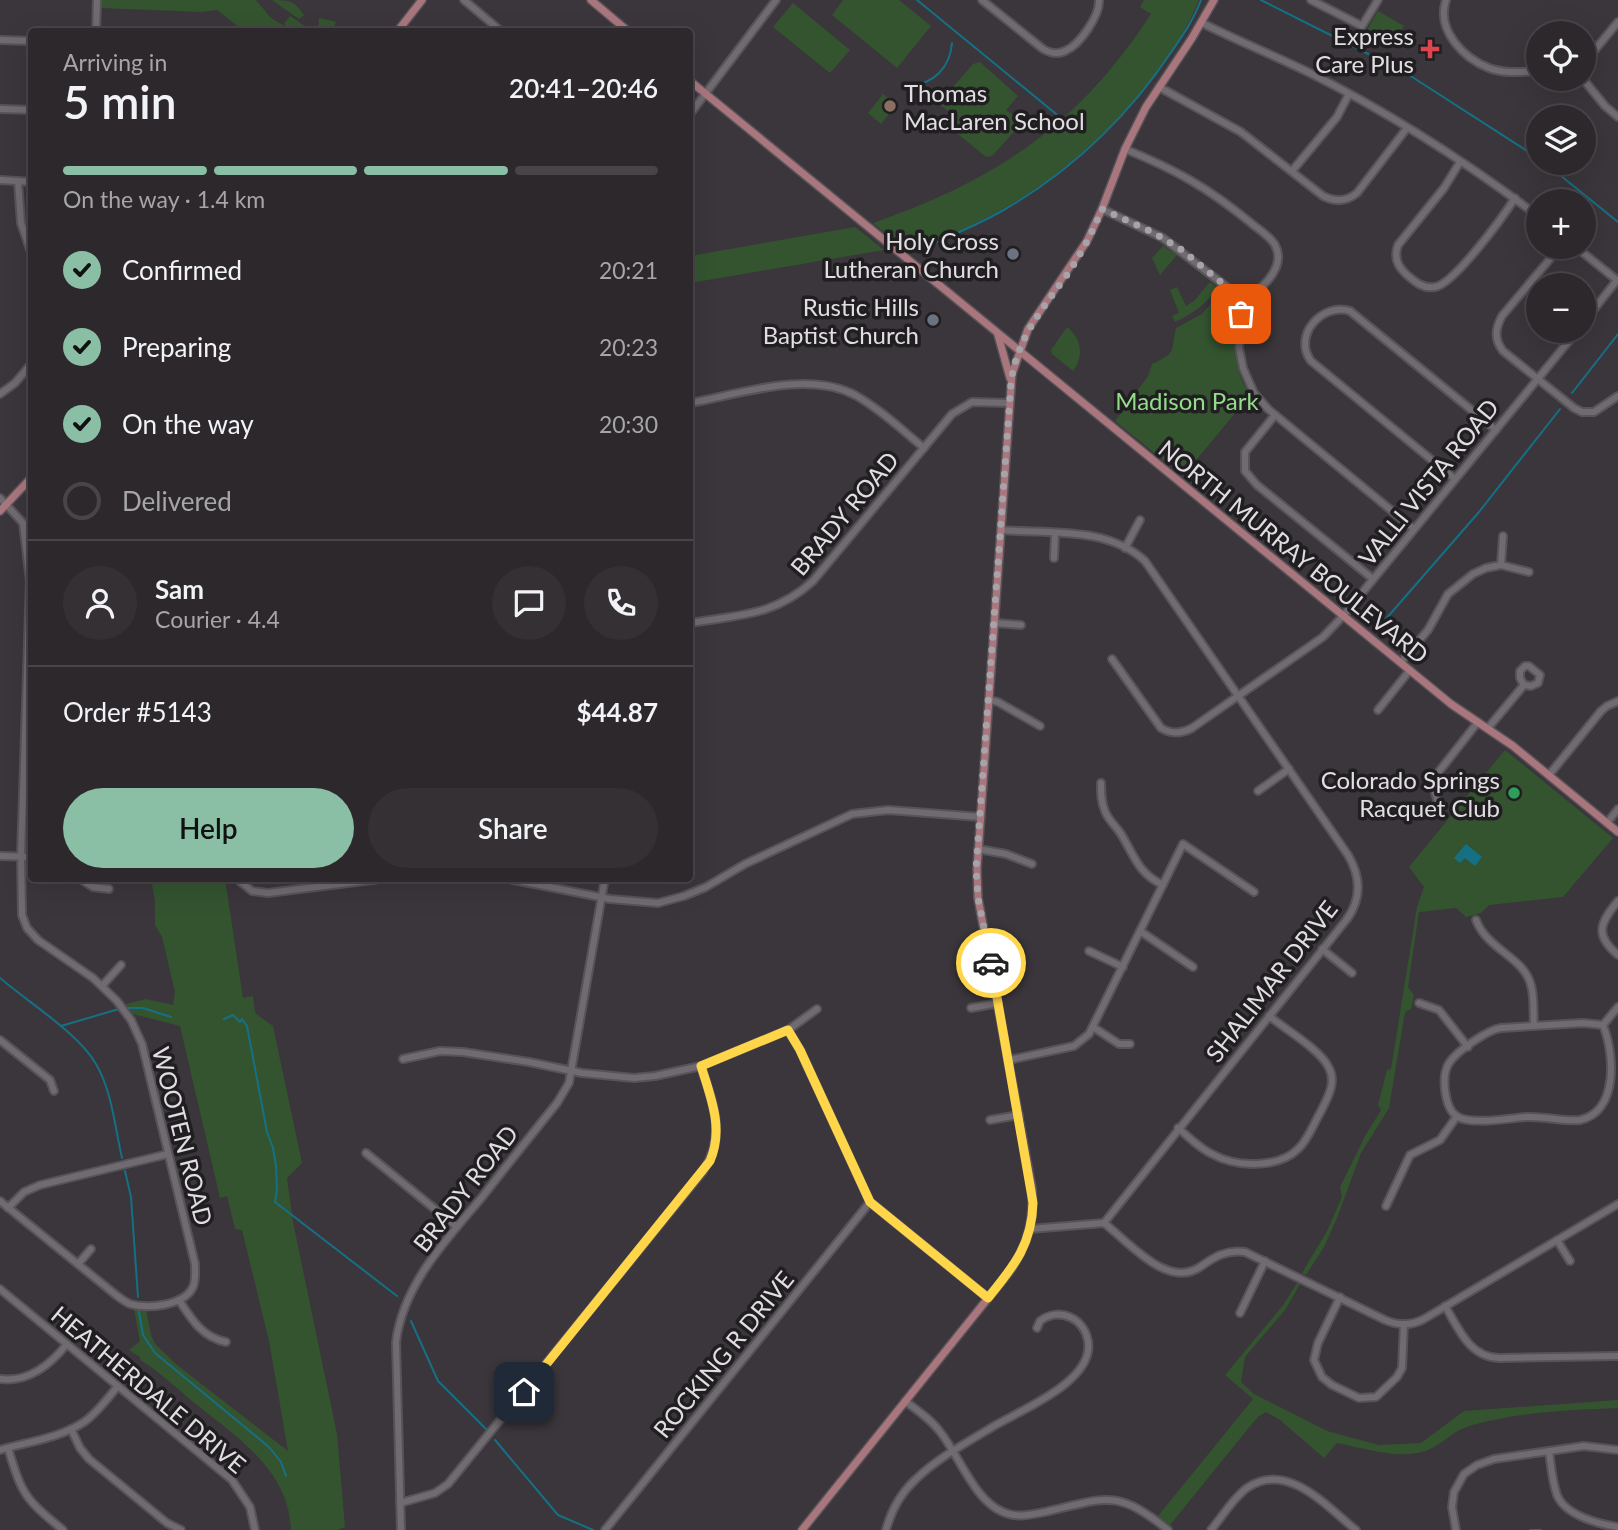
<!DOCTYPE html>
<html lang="en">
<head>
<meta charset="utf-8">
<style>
	:root { --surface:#2c282c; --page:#343034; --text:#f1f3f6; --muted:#a6a6a9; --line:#484448; --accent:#8abfa5 }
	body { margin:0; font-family:Lato,sans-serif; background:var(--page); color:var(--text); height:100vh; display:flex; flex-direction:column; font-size:26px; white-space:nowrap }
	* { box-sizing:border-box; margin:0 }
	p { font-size:23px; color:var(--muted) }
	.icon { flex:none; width:38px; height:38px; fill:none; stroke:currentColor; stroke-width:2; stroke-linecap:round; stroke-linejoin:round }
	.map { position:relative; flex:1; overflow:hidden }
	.sheet { position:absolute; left:28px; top:28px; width:665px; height:854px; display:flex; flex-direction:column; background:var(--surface); border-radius:7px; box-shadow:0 7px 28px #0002,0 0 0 2px var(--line) }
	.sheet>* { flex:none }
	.tools { position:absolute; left:1526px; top:21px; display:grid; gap:14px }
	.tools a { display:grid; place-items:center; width:70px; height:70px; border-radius:50%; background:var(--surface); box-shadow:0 7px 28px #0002,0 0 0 2px var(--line); font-size:35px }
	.pin { position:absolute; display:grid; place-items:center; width:60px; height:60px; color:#fff; margin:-30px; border-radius:14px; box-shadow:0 4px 10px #0006 }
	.courier { position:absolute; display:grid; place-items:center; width:70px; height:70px; margin:-35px; border:5px solid #ffd54a; border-radius:50%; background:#fff; color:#222; box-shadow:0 2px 9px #0007 }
	.headline em { font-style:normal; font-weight:600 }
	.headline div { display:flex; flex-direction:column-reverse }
	.headline { display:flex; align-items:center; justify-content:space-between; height:119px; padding:0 35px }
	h1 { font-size:46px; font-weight:600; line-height:52px }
	.bar { display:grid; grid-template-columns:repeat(4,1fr); gap:10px 7px; align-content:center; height:84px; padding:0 35px }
	.bar i { height:9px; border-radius:5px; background:var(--line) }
	.bar .on { background:var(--accent) }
	.bar p { grid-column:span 4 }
	.line { display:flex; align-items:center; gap:18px; padding:0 35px; border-top:2px solid var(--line) }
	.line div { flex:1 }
	.round { display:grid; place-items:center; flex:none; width:74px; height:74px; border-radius:37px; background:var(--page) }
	ol { padding:0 35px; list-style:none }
	li { display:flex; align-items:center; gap:21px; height:77px }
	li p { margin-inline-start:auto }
	li .icon { padding:7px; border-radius:50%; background:var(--accent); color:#111; stroke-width:4 }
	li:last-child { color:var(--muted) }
	li i { width:38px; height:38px; border:4px solid var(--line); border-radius:50% }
	.primary-button { display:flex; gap:14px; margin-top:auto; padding:14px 35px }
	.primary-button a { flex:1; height:80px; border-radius:42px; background:var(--accent); color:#111; font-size:28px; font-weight:600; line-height:80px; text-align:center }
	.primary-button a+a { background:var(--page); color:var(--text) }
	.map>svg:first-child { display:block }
	.green { fill:#345430 }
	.water { fill:#167084 }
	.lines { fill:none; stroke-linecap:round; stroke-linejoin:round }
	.stream { stroke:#167084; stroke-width:2 }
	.minor-casing { stroke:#575358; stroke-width:10 }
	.major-casing { stroke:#575358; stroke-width:10 }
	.minor { stroke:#6f6b71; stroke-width:6 }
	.major { stroke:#aa767e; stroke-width:7 }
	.done { stroke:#a7a3a8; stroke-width:7; stroke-dasharray:0 12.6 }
	.route { stroke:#ffd54a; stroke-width:9 }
	.health-dot { fill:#e0444e; stroke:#201e20; stroke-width:2.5 }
	.education-dot { fill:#8d6e63; stroke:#201e20; stroke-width:2.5 }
	.worship-dot { fill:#6b7280; stroke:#201e20; stroke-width:2.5 }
	.leisure-dot { fill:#2e9e5b; stroke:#201e20; stroke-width:2.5 }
	.labels { text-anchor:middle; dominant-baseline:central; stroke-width:7; stroke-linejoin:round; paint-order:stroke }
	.poi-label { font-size:24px; fill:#e1dee2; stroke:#201e20; text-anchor:end }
	.park-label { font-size:24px; fill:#93dd8a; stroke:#201e20 }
	.street-label { font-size:24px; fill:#e1dee2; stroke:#201e20 }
</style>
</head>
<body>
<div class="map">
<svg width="1618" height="1530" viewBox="0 0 1618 1530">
	<rect width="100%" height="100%" fill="#3a363b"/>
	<g class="green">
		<polygon points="101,0 256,0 271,18 286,27 284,24 290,16 305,26 318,28 319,18 336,22 332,31 244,31 217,10 202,12 101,8"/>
		<path d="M 272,0 C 290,0 294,1 304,15 L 299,19 Z"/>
		<polygon points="843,0 899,0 931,26 897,68 832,15"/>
		<path d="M 1144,0 L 1199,0 C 1164,84 1075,172 995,213 C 976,223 957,233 937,241 C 927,245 916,244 908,253 L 873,223 C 995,181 1079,125 1151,14 L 1140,7 Z"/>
		<polygon points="793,3 850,50 830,73 773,27"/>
		<polygon points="1378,11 1404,26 1394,46 1366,32"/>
		<polygon points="980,62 1018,96 1006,110 1023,122 992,156 986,157 948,126 956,116 938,104 973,64"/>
		<polygon points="883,94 896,105 881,124 868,113"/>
		<polygon points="855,227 884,250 690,283 690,256"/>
		<polygon points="1163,246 1177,255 1160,275 1152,258"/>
		<path d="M 1210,282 L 1218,288 C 1205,305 1194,313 1175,322 L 1172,316 L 1179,313 L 1170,290 L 1177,287 L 1186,306 L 1194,301 Z"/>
		<path d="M 1223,289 C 1241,307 1233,326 1235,349 C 1236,366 1241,383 1252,397 L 1236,412 L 1183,476 L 1115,421 L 1148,376 L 1152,364 C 1178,352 1170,352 1176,328 L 1202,314 Z"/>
		<path d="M 1067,327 C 1082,339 1084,356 1073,371 L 1052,354 L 1051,350 Z"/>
		<polygon points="1505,750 1613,838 1563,897 1489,905 1481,913 1466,917 1456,908 1419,912 1408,987 1414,995 1411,1009 1405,1012 1389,1108 1361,1153 1337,1218 1324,1247 1306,1275 1302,1273 1327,1231 1342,1197 1340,1187 1365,1136 1381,1110 1378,1105 1387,1070 1391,1069 1417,907 1424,887 1409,867"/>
		<path d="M 151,879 L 225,879 L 243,998 L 253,996 L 255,1013 L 273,1026 L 302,1163 L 287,1178 L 293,1222 L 337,1434 L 345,1527 L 337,1530 L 291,1530 C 289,1469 234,1435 192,1401 C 175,1387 158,1370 140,1360 L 140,1357 L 129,1350 L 140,1341 L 134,1309 L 146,1309 L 151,1335 L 155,1344 L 177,1365 L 288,1451 L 269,1341 L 242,1230 L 235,1229 L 227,1196 L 220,1198 L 180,1026 L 133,1014 L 126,1004 L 146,999 L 173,1005 L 175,992 L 162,937 L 155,925 L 155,901 Z"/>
		<path d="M 1297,1283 L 1300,1284 L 1285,1310 L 1245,1357 L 1241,1382 L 1254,1394 L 1327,1431 L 1379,1445 L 1421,1443 L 1464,1411 L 1618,1400 L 1618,1408 C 1568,1410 1517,1412 1469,1426 C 1452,1431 1439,1448 1422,1452 C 1395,1459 1364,1448 1337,1443 L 1324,1458 L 1280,1420 L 1266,1412 L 1259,1416 L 1251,1425 L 1170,1525 L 1158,1516 L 1253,1399 L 1225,1375 L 1284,1304 Z"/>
	</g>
	<polygon class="water" points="1466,844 1482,857 1475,866 1465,858 1460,863 1454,858"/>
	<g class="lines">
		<g class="stream">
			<polyline points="917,0 1061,118"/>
			<polyline points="1261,0 1406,73 1538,158"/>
			<path d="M 909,85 C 934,85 950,67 952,43"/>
			<polyline points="1545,163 1618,222"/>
			<path d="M 914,250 C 922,246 931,245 939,241 C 960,232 982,222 1002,211 C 1070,172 1128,117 1172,51 C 1183,35 1194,19 1201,0"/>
			<polyline points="1572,393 1618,334"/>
			<polyline points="1378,628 1479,512 1560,409"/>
			<path d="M 0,978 C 28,1002 78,1033 96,1064 C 112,1091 115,1128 122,1158"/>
			<polyline points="127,1008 143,1008 171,1017"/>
			<polyline points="224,1019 233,1015 240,1022 242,1019 247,1026 267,1132 273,1148 276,1166 277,1189 275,1202 397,1296"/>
			<polyline points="61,1026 119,1009"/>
			<polyline points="125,1171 131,1197 138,1297"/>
			<polyline points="139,1312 143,1335 155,1353 269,1447 281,1462 286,1476"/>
			<polyline points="411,1321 438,1381 486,1429"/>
			<polyline points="495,1440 558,1515 593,1530"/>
			<polyline points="1530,1530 1541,1530"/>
		</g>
		<defs>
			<g id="minor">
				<polyline points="464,0 502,32"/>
				<path d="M 982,0 L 1043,49 C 1050,53 1057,55 1065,51 C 1080,45 1100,15 1099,0"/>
				<polyline points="1311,0 1362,26 1378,0"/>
				<path d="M 1446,0 C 1436,30 1463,58 1489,68 C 1505,74 1522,72 1538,71"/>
				<path d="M 1202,23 C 1236,40 1273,55 1308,72 C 1388,112 1466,162 1538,216"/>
				<polyline points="96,32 97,0"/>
				<polyline points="0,40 32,41"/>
				<polyline points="1584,63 1618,22"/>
				<polyline points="1570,79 1576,81 1583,79"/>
				<polyline points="1583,79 1605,106 1618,117"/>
				<polyline points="1583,79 1588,69 1584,63"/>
				<path d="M 1159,87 L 1241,132 L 1323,196 C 1335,202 1346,202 1357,193 L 1407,128"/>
				<polyline points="0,109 32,110"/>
				<polyline points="690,114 776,0"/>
				<path d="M 1125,149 C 1176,170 1207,187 1251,223 C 1258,229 1270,236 1275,245 C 1288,269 1257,294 1238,303"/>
				<path d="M 1460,162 L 1444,188 L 1398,245 C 1394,256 1397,266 1406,274 C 1415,282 1423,289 1435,287 C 1454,284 1503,217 1515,198"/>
				<polyline points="1292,171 1337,117 1349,94"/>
				<polyline points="0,180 32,182"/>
				<polyline points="18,181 21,223 32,255"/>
				<polyline points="1102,209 1163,238 1232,291 1241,314 1239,348 1243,368 1254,393 1268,409 1414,529"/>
				<path d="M 1560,247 L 1502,316 C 1495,329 1494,339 1503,351 L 1574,408 L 1582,412 L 1594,412 L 1618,396"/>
				<polyline points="1576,247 1618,281"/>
				<polyline points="1584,322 1617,280"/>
				<polyline points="0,394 15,383 32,363"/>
				<path d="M 690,403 C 740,394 807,370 855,395 C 880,409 902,430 924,448"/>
				<polyline points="1275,415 1245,452 1245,471 1257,485 1373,579"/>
				<path d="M 1455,479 L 1311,361 C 1292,335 1323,302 1350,311 L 1496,430"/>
				<path d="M 0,498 L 23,523 L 30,581 L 21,856 L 22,915 L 27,928 L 38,940 L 93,978 L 117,1001 L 131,1020 L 142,1044 L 195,1264 C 195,1271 196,1280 193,1287 C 184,1306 148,1309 130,1304 C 125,1302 120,1298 116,1295 L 0,1201"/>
				<path d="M 1001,530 C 1049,534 1107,526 1145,561 L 1348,855 C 1361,877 1362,898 1347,919 L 1104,1223"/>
				<polyline points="1125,548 1140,520"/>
				<polyline points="1054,558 1055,534"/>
				<polyline points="1501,565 1503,536"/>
				<path d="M 690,623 C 738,615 775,616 813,581 L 952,414 L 972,402 L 1009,403"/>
				<polyline points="995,623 1021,625"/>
				<path d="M 1112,659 L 1161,728 C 1171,734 1181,734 1192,728 L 1323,637 L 1343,616 L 1577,331"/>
				<polyline points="1401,662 1428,630 1448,594 1473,574 1486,568 1501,565 1529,572"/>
				<polyline points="990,700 998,702 1040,726"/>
				<polyline points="1378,710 1410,670"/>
				<polyline points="1488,728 1524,685 1531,686 1538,683 1540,675 1529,666 1525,666 1520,671 1520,678 1524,685"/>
				<polyline points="1549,775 1601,711 1607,706 1618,701"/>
				<path d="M 1101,783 C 1101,793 1101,802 1105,811 C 1108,820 1116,826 1121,834 C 1135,857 1138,873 1163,885"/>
				<polyline points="1258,791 1289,769"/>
				<polyline points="1439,806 1434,789 1437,774 1478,722"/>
				<polyline points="1607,823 1618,809"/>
				<polyline points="978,849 1006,854 1032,864"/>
				<polyline points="0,856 32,857"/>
				<polyline points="79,878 93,887 109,889"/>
				<polyline points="236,878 252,891 268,893 388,878"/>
				<polyline points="504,878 610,899 658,903 684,896 706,887 745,864 852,814 888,810 981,817"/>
				<path d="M 1618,901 C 1600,923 1594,935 1618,955"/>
				<path d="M 1476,920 C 1487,949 1521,956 1530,982 C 1535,995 1533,1012 1534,1026"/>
				<polyline points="1140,931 1193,967"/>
				<polyline points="1322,949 1352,973"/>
				<polyline points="1089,951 1123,967"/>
				<polyline points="102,986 121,965"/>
				<polyline points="1419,1003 1439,1010 1468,1047"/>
				<polyline points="971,1008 998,1003"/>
				<path d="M 1603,1025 L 1583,1023 L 1501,1028 C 1487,1030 1457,1051 1449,1063 C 1441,1076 1444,1109 1458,1117 C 1473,1125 1510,1118 1527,1117 C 1544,1116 1566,1122 1580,1120 C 1618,1112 1615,1055 1603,1025 L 1618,1007"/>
				<polyline points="1093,1027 1119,1044 1130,1044"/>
				<polyline points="788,1030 800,1050 870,1202 988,1298"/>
				<polyline points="0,1040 50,1080 54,1091"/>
				<polyline points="403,1059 440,1051 463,1052 529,1062 582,1073 634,1078 655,1076 701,1066 788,1030 817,1009"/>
				<polyline points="1009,1060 1074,1046 1089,1034 1183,844 1254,892"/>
				<polyline points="990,1120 1019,1115"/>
				<path d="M 1178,1128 C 1189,1137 1199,1148 1212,1154 C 1235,1167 1278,1169 1298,1149 C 1308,1140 1313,1125 1320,1113 C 1327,1099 1337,1083 1329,1068 C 1321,1050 1285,1029 1269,1016"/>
				<polyline points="366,1153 457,1227"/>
				<polyline points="1386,1206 1410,1155 1440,1140 1457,1116"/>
				<polyline points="8,1208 24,1192 40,1185 168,1154"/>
				<path d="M 1030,1229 L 1104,1223 C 1129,1242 1167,1289 1200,1267 C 1214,1257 1227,1249 1245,1252 L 1385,1320 C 1399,1326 1411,1326 1424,1319 L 1618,1204"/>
				<polyline points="1557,1240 1570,1261"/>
				<polyline points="78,1264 91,1249"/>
				<polyline points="0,1289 232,1480 250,1507 255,1530"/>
				<polyline points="1340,1297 1318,1343 1314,1360 1322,1377 1332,1385 1359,1398 1376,1397 1397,1377 1402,1368 1404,1324"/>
				<path d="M 179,1300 C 192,1320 202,1337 226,1342"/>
				<path d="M 1445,1306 C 1459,1329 1469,1357 1499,1358 L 1618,1356"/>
				<polyline points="1240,1313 1265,1261"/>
				<path d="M 0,1379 C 29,1383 51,1364 67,1344"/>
				<path d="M 905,1401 C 918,1411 932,1420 941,1433 C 959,1456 975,1501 1003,1512 C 1016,1518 1030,1515 1045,1512 C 1106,1498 1116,1488 1168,1530"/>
				<polyline points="71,1429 80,1448 89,1459 167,1523 181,1530"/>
				<path d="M 8,1448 C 22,1495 25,1499 63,1530"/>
				<path d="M 0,1450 C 27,1442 60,1438 84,1422 C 97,1413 107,1399 118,1386"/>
				<path d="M 1549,1451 C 1551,1465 1552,1481 1557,1495 C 1565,1515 1598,1524 1618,1527"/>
				<path d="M 400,1503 L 435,1493 L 448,1484 L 703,1171 C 727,1135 713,1104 701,1066"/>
				<path d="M 401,1530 L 396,1342 C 403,1284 447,1239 483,1196 C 507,1165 532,1134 557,1103 L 569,1083 L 605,878"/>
				<polyline points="605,1530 870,1202"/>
				<path d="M 886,1530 C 891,1511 900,1494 915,1480 C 937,1458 968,1442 994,1426 C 1021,1410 1095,1381 1088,1341 C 1084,1317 1058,1307 1040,1321 L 1037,1328"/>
				<path d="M 1211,1530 C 1222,1517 1233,1498 1247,1488 C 1287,1460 1327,1507 1356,1530"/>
				<polyline points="1456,1530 1452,1507 1454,1492 1464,1474 1477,1465 1494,1459 1584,1446 1618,1450"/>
			</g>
			<g id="major">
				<polyline points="591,0 629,32"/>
				<polyline points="397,32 422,0"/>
				<polyline points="690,81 1451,704 1513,746 1618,832"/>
				<polyline points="998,335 1010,378"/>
				<polyline points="0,511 32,477"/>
				<path d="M 802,1530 L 1009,1272 C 1028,1245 1034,1221 1032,1189 L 978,898 L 977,869 L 1012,374 L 1028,329 L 1087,241 L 1102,209 L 1125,149 L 1146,107 L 1192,38 L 1214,0"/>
			</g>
		</defs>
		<use href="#minor" class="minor-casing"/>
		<use href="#major" class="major-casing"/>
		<use href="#minor" class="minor"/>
		<use href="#major" class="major"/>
	</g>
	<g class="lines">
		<path class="done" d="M 991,963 L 978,898 L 976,869 L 1011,382 C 1017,337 1044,307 1069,272 C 1082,252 1093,231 1102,209 L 1154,233 L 1182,250 L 1232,291 L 1241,314"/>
		<path class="route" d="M 524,1392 L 710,1161 C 724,1129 711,1098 701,1066 L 788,1030 L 800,1050 L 870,1202 L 988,1298 C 1013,1267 1032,1245 1033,1203 L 991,963"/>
	</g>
	<path class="health-dot" d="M1426.5 38.5h7v7h7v7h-7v7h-7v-7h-7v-7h7z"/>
	<circle class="education-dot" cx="890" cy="106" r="7"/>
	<g class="worship-dot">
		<circle cx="1013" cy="254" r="7"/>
		<circle cx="933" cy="320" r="7"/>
	</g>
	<circle class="leisure-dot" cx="1514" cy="793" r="7"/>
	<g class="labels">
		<g class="poi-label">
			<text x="1414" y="35">Express<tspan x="1414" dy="28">Care Plus</tspan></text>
			<text x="904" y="92" text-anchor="start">Thomas<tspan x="904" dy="28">MacLaren School</tspan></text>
			<text x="999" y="240">Holy Cross<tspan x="999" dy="28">Lutheran Church</tspan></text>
			<text x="919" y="306">Rustic Hills<tspan x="919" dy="28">Baptist Church</tspan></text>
			<text x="1500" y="779">Colorado Springs<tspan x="1500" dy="28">Racquet Club</tspan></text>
		</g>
		<g class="park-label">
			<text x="1187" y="400">Madison Park</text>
		</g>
		<g class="street-label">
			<text transform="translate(1428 482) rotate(-51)">VALLI VISTA ROAD</text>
			<text transform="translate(844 513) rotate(-50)">BRADY ROAD</text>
			<text transform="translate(1294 551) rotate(39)">NORTH MURRAY BOULEVARD</text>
			<text transform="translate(1271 981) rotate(-52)">SHALIMAR DRIVE</text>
			<text transform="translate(183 1136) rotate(76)">WOOTEN ROAD</text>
			<text transform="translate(465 1188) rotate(-52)">BRADY ROAD</text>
			<text transform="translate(723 1354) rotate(-51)">ROCKING R DRIVE</text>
			<text transform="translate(149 1389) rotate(40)">HEATHERDALE DRIVE</text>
		</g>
	</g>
</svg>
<div class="tools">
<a><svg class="icon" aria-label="locate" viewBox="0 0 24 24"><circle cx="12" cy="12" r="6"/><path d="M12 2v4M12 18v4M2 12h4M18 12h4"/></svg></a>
<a><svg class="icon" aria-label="layers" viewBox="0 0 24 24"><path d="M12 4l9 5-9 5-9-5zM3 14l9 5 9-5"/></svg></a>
<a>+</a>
<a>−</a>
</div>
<div class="pin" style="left:1241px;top:314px;background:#ea580c"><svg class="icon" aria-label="bag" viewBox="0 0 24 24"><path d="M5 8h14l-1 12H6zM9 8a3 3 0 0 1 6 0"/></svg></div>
<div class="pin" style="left:524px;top:1392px;background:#1f2937"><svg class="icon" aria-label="home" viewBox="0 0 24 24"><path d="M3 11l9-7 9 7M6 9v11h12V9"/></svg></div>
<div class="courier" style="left:991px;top:963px"><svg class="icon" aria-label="car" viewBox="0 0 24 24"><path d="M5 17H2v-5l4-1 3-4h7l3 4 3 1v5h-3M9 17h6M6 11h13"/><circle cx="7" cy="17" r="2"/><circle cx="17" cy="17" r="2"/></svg></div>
<section class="sheet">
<div class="headline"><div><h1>5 min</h1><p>Arriving in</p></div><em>20:41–20:46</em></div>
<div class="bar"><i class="on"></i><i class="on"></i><i class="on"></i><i></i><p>On the way · 1.4 km</p></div>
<ol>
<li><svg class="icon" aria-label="check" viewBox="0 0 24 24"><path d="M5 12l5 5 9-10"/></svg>Confirmed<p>20:21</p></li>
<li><svg class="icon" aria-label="check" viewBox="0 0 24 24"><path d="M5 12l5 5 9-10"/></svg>Preparing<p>20:23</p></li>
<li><svg class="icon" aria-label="check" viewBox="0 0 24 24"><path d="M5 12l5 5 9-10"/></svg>On the way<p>20:30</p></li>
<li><i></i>Delivered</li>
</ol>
<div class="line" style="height:126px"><a class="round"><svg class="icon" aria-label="person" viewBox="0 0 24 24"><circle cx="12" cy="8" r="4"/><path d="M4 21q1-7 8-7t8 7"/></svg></a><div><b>Sam</b><p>Courier · 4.4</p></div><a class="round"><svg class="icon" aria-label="chat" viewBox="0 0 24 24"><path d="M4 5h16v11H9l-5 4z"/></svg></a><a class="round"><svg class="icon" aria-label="phone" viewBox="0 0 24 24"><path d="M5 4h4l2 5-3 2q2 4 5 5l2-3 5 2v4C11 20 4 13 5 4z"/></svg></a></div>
<div class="line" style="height:91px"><div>Order #5143</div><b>$44.87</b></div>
<div class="primary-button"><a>Help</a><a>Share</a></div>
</section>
</div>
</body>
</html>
